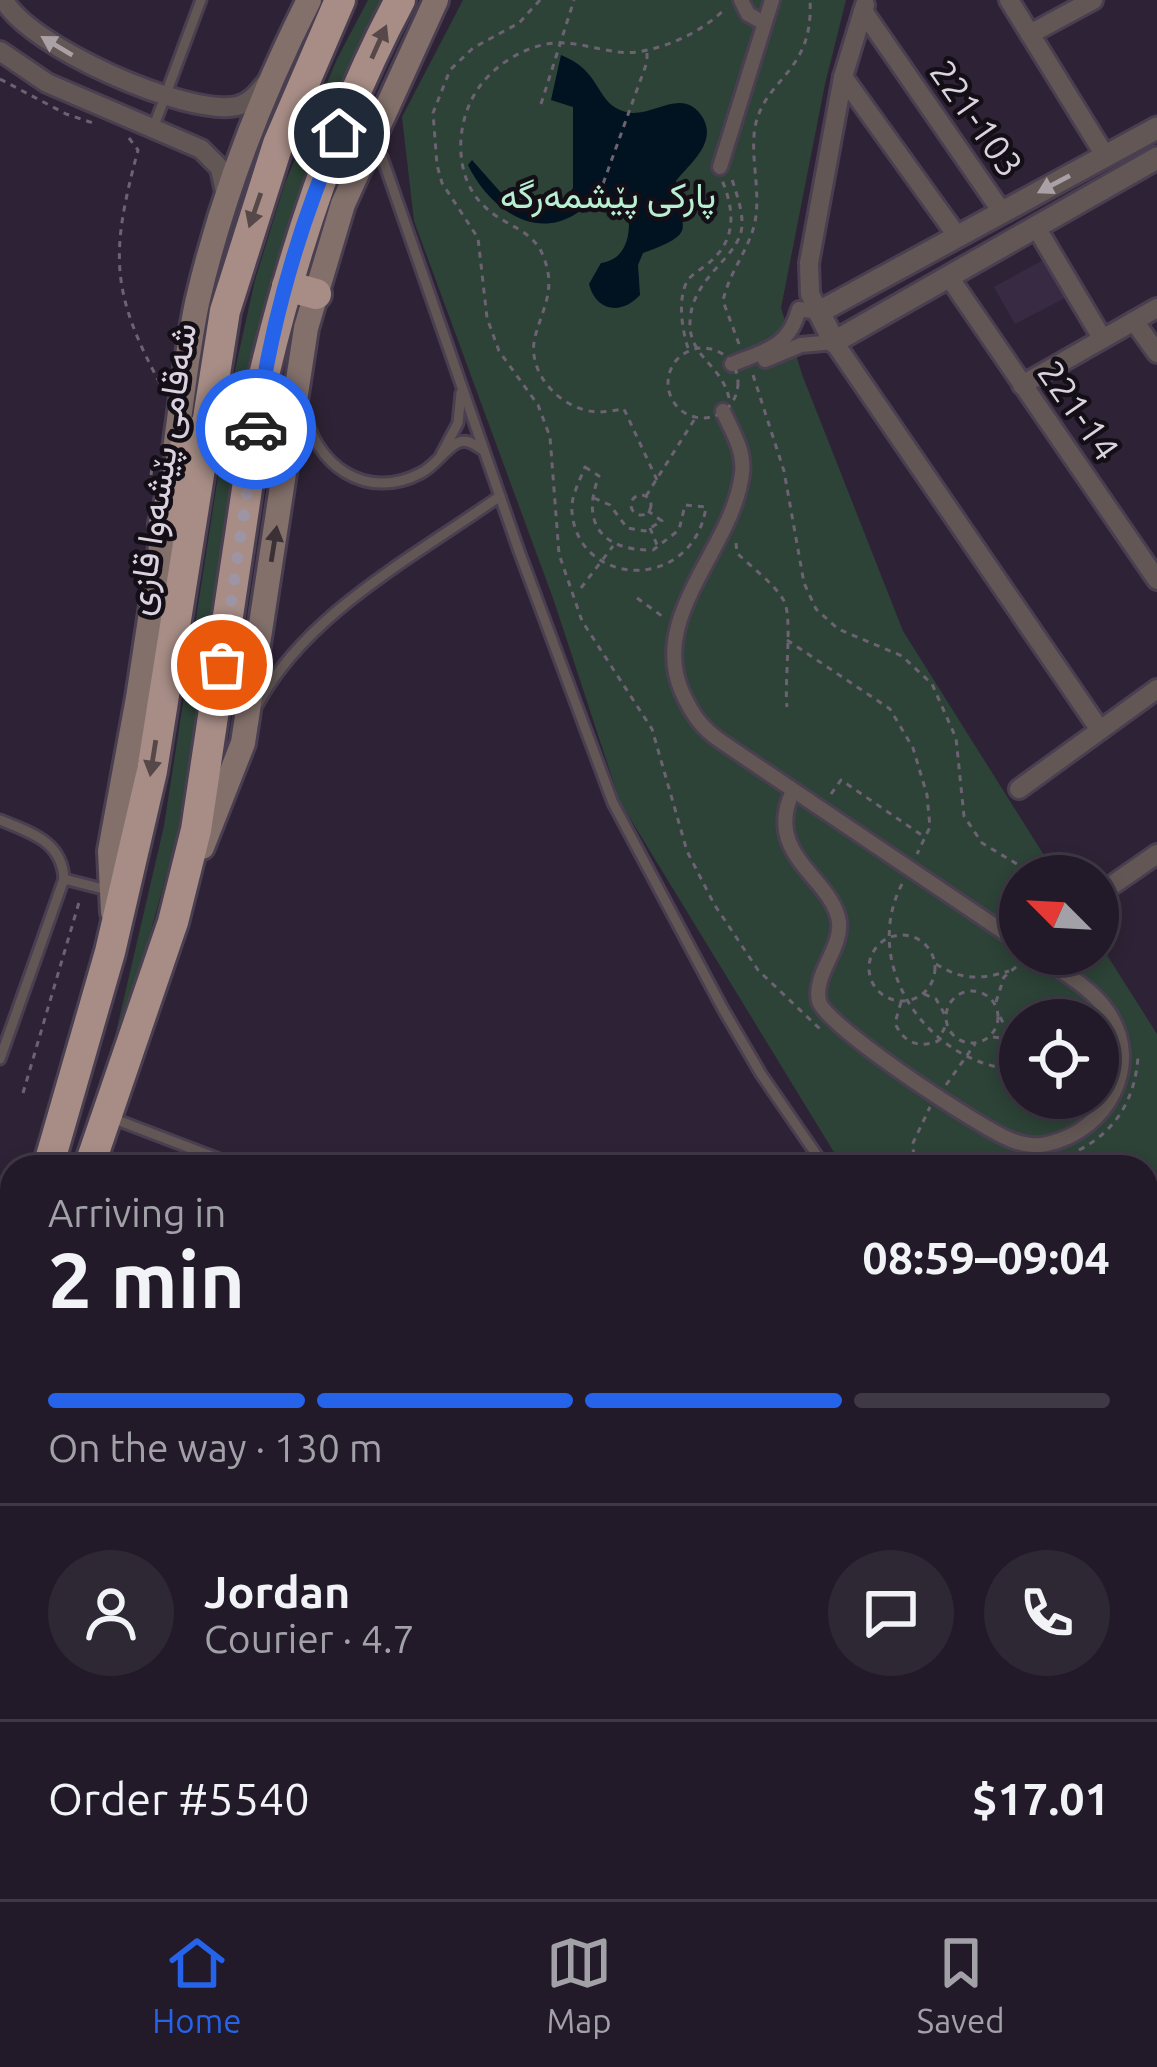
<!DOCTYPE html>
<html lang="en">
<head>
<meta charset="utf-8">
<style>
	:root { --surface:#221a28; --page:#2e2734; --text:#f1f3f6; --muted:#a2a1a8; --line:#3f3845; --accent:#2563eb }
	body { margin:0; font-family:Ubuntu,Vazirmatn,sans-serif; background:var(--page); color:var(--text); height:100vh; display:flex; flex-direction:column; font-size:45px; white-space:nowrap }
	* { box-sizing:border-box; margin:0 }
	p { font-size:39px; color:var(--muted) }
	.icon { flex:none; width:66px; height:66px; fill:none; stroke:currentColor; stroke-width:2; stroke-linecap:round; stroke-linejoin:round }
	.map { position:relative; flex:1; overflow:hidden }
	.panel { position:absolute; left:0px; top:1155px; width:1158px; height:744px; display:flex; flex-direction:column; background:var(--surface); border-radius:36px 36px 0 0; box-shadow:0 6px 18px #0003,0 0 0 3px var(--line) }
	.panel>* { flex:none }
	.needle { width:78px; rotate:294deg }
	.buttons { position:absolute; left:999px; top:855px; display:grid; gap:24px }
	.buttons a { display:grid; place-items:center; width:120px; height:120px; border-radius:50%; background:var(--surface); box-shadow:0 6px 18px #0003,0 0 0 3px var(--line); font-size:60px }
	.pin { position:absolute; display:grid; place-items:center; width:102px; height:102px; color:#fff; margin:-51px; border:6px solid #fff; border-radius:50%; box-shadow:0 3px 12px #0007 }
	.courier { position:absolute; display:grid; place-items:center; width:120px; height:120px; margin:-60px; border:9px solid #2563eb; border-radius:50%; background:#fff; color:#222; box-shadow:0 3px 15px #0007 }
	.summary em { font-style:normal; font-weight:600 }
	.summary div { display:flex; flex-direction:column-reverse }
	.summary { display:flex; align-items:center; justify-content:space-between; height:204px; padding:0 48px }
	h1 { font-size:78px; font-weight:600; line-height:90px }
	.bar { display:grid; grid-template-columns:repeat(4,1fr); gap:18px 12px; align-content:center; height:144px; padding:0 48px }
	.bar i { height:15px; border-radius:9px; background:var(--line) }
	.bar .on { background:var(--accent) }
	.bar p { grid-column:span 4 }
	.line { display:flex; align-items:center; gap:30px; padding:0 48px; border-top:3px solid var(--line) }
	.line div { flex:1 }
	.round { display:grid; place-items:center; flex:none; width:126px; height:126px; border-radius:63px; background:var(--page) }
	.menu { display:flex; justify-content:space-around; align-items:center; height:168px; border-top:3px solid var(--line); background:var(--surface); font-size:33px; color:var(--muted) }
	.menu a { display:grid; justify-items:center; gap:6px }
	.menu .on { color:var(--accent) }
	.map>svg:first-child { display:block }
	.built { fill:#382a42 }
	.green { fill:#2d4337; fill-rule:evenodd }
	.water { fill:#011220 }
	.lines { fill:none; stroke-linecap:round; stroke-linejoin:round }
	.canal { stroke:#011220; stroke-width:16 }
	.service-casing { stroke:#4a3f51; stroke-width:15 }
	.pedestrian-casing { stroke:#4a3f51; stroke-width:20 }
	.minor-casing { stroke:#4a3f51; stroke-width:24 }
	.tertiary-casing { stroke:#4a3f51; stroke-width:27 }
	.secondary-casing { stroke:#4a3f51; stroke-width:30 }
	.trunk-casing { stroke:#4a3f51; stroke-width:36 }
	.path { stroke:#6c6272; stroke-width:3; stroke-dasharray:6 6; stroke-linecap:butt }
	.service { stroke:#625754; stroke-width:9 }
	.pedestrian { stroke:#625754; stroke-width:14 }
	.minor { stroke:#625754; stroke-width:18 }
	.tertiary { stroke:#625754; stroke-width:21 }
	.secondary { stroke:#83706b; stroke-width:24 }
	.trunk { stroke:#a78d86; stroke-width:30 }
	.oneway { fill:#564849 }
	.oneway2 { fill:#aaa1a7 }
	.oneway3 { fill:#3b3134 }
	.done { stroke:#9e95a4; stroke-width:12; stroke-dasharray:0 21.6 }
	.route { stroke:#2563eb; stroke-width:15 }
	.labels { text-anchor:middle; dominant-baseline:central; stroke-width:9; stroke-linejoin:round; paint-order:stroke }
	.street-label { font-size:36px; fill:#dad3df; stroke:#140f17 }
	.park-label { font-size:36px; fill:#b8efd1; stroke:#140f17 }
</style>
</head>
<body>
<div class="map">
<svg width="1157" height="1899" viewBox="0 0 1157 1899">
	<rect width="100%" height="100%" fill="#2e2336"/>
	<polygon class="built" points="1043,260 1065,298 1015,324 994,287"/>
	<g class="green">
		<polygon points="368,0 384,0 350,64 270,281 247,382 177,836 134,992 110,1058 164,826 233,379 255,280 285,183 337,59"/>
		<path d="M 463,0 L 846,0 L 825,84 L 781,308 L 803,377 L 903,631 L 1057,876 L 1020,876 L 1020,954 L 1098,954 L 1098,941 L 1157,1034 L 1157,1604 L 1146,1613 L 1146,1167 L 843,1167 L 620,802 L 554,601 L 414,221 L 402,117 ZM 1020,1020 L 1098,1020 L 1098,1098 L 1020,1098 Z"/>
	</g>
	<path class="water" d="M 561,55 C 601,71 595,99 620,110 C 649,124 681,82 703,118 C 717,143 690,163 676,181 C 678,230 703,231 643,253 L 638,265 L 640,295 C 622,315 596,312 589,284 L 601,263 C 622,260 629,243 629,223 C 623,216 618,208 608,205 C 593,201 586,208 574,215 C 530,241 486,203 468,165 L 472,160 L 503,195 L 545,207 L 563,202 L 573,188 L 573,107 L 551,100 Z"/>
	<g class="lines">
		<polyline class="canal" points="151,1899 154,1887"/>
		<defs>
			<g id="service">
				<polyline points="154,126 201,0"/>
				<polyline points="382,157 519,551 613,803 723,1009 761,1074 825,1167"/>
				<path d="M 304,408 C 314,465 366,502 421,473 C 435,466 444,450 457,443 C 467,438 475,445 483,450"/>
				<polyline points="441,455 458,423 461,393"/>
				<path d="M 258,704 C 307,612 416,556 500,496"/>
				<path d="M 0,820 C 31,833 62,841 64,879 L 0,1059"/>
				<polyline points="64,879 111,891"/>
				<polyline points="117,1120 240,1167"/>
				<polyline points="1146,1633 1157,1649"/>
				<polyline points="1146,1825 1157,1818"/>
				<polyline points="1146,1836 1157,1828"/>
				<polyline points="1080,1887 1098,1887"/>
			</g>
			<g id="pedestrian">
				<polyline points="741,0 748,14 764,23"/>
				<polyline points="720,167 772,0"/>
				<polyline points="765,360 801,345 834,342"/>
				<path d="M 732,364 C 767,350 789,347 799,309 L 819,312"/>
				<path d="M 723,411 C 731,430 745,450 742,473 C 734,547 648,615 682,692 C 692,714 701,728 722,742 L 1020,943"/>
				<path d="M 793,791 C 762,855 833,878 839,922 C 842,949 813,974 819,1001 C 825,1026 982,1129 1011,1140 C 1021,1144 1036,1147 1047,1144 C 1108,1131 1144,1063 1107,1011 C 1090,986 1060,971 1036,954"/>
				<polyline points="705,1899 708,1887"/>
			</g>
			<g id="minor">
				<path d="M 4,0 C 28,46 187,117 237,106 C 250,103 258,93 266,83"/>
				<polyline points="1009,0 1106,157"/>
				<polyline points="865,5 863,11 1002,212"/>
				<polyline points="1030,34 1093,0"/>
				<polyline points="0,51 47,83 201,149 220,168 225,192"/>
				<polyline points="843,77 958,237"/>
				<polyline points="1036,227 1102,338"/>
				<polyline points="949,277 1157,580"/>
				<polyline points="819,312 810,294 809,263 843,77 863,11"/>
				<polyline points="1134,321 1157,353"/>
				<polyline points="834,342 1100,730"/>
				<polyline points="1022,385 1157,308"/>
				<polyline points="1019,789 1157,689"/>
				<polyline points="1098,895 1157,854"/>
				<polyline points="892,1887 904,1899"/>
				<polyline points="375,1899 379,1887"/>
			</g>
			<polyline id="tertiary" points="1157,128 819,312 834,342 1157,158"/>
			<g id="secondary">
				<path d="M 175,449 C 182,401 187,351 197,303 C 221,199 261,95 309,0"/>
				<polyline points="202,847 243,743 306,328 343,204 436,0"/>
				<polyline points="113,912 110,851 138,698 167,507"/>
			</g>
			<g id="trunk">
				<polyline points="287,286 316,294"/>
				<polyline points="164,524 189,432"/>
				<polyline points="48,1167 110,952 152,771 225,311 278,144 340,0"/>
				<path d="M 89,1167 L 173,922 L 196,830 L 264,375 C 295,245 337,118 400,0"/>
				<polyline points="0,1270 12,1234"/>
				<polyline points="0,1320 12,1282"/>
				<polyline points="0,1426 12,1391"/>
				<polyline points="0,1496 12,1460"/>
			</g>
		</defs>
		<use href="#service" class="service-casing"/>
		<use href="#pedestrian" class="pedestrian-casing"/>
		<use href="#minor" class="minor-casing"/>
		<use href="#tertiary" class="tertiary-casing"/>
		<use href="#secondary" class="secondary-casing"/>
		<use href="#trunk" class="trunk-casing"/>
		<g class="path">
			<polyline points="540,0 519,23 473,48 450,70 433,113 437,165 442,183 478,238 487,318 499,351 538,405 550,437 559,554 582,621 652,729 687,851 714,904 758,970 821,1030"/>
			<polyline points="0,79 66,114 93,123"/>
			<polyline points="541,104 574,0"/>
			<path d="M 129,138 L 138,150 C 110,255 110,292 163,389"/>
			<polyline points="595,206 647,62 647,51"/>
			<path d="M 739,344 L 723,301 C 729,272 749,250 755,222 C 761,190 750,158 755,127 C 765,77 814,73 810,0"/>
			<path d="M 688,348 C 682,330 677,297 688,280 C 693,273 705,267 711,261 C 737,238 734,209 722,180"/>
			<circle cx="703" cy="383" r="35"/>
			<polyline points="753,375 784,471 804,583 816,609 838,629 902,656 932,684 956,738 964,816 982,843 1037,876"/>
			<path d="M 729,398 C 722,366 692,358 690,327 C 688,275 744,258 742,222 C 742,207 735,190 731,176"/>
			<path d="M 585,467 L 599,476 C 580,524 603,551 653,550 L 679,530 L 685,505 L 706,507 C 693,593 578,588 572,512 C 570,498 580,480 585,467 Z"/>
			<polyline points="151,475 154,455"/>
			<path d="M 657,480 L 624,409 C 616,410 606,412 597,412 C 561,410 526,373 535,337 C 543,307 556,290 544,258 C 534,229 505,227 484,206 C 451,175 455,114 484,81 C 502,59 536,41 564,43 C 588,44 613,55 637,52 C 670,47 703,31 726,8"/>
			<circle cx="641" cy="505" r="10"/>
			<polyline points="646,496 696,417"/>
			<polyline points="594,498 610,505 627,528 645,531 662,521 648,511"/>
			<polyline points="650,528 657,545"/>
			<path d="M 736,543 L 737,553 C 751,567 775,584 784,601 C 793,618 784,681 787,707"/>
			<polyline points="581,588 613,546"/>
			<polyline points="637,598 666,619"/>
			<polyline points="787,640 890,709 913,748 927,795 930,827 917,854"/>
			<polyline points="831,794 841,780 923,836"/>
			<path d="M 902,884 C 859,967 931,1067 1020,1070"/>
			<circle cx="902" cy="968" r="33"/>
			<polyline points="1074,954 1082,965"/>
			<path d="M 936,964 C 961,980 980,980 1009,971"/>
			<circle cx="972" cy="1017" r="26"/>
			<polyline points="924,994 936,999 945,1015"/>
			<path d="M 901,1002 L 895,1023 C 903,1042 918,1049 938,1041 L 945,1027"/>
			<polyline points="996,1002 1004,977 1022,962"/>
			<polyline points="1000,1017 1010,1035"/>
			<polyline points="1077,1020 1082,1005"/>
			<polyline points="993,1037 1020,1040"/>
			<polyline points="946,1085 975,1044"/>
			<polyline points="23,1093 80,899"/>
			<path d="M 1079,1150 C 1116,1131 1135,1099 1138,1057"/>
			<polyline points="917,1167 912,1145 930,1107"/>
			<polyline points="1146,1402 1157,1405"/>
			<polyline points="0,1556 12,1521"/>
		</g>
		<use href="#service" class="service"/>
		<use href="#pedestrian" class="pedestrian"/>
		<use href="#minor" class="minor"/>
		<use href="#tertiary" class="tertiary"/>
		<use href="#secondary" class="secondary"/>
		<use href="#trunk" class="trunk"/>
	</g>
	<defs><path id="oneway-solid" d="M-6-.8H1V-3.2L6.5 0L1 3.2V.8H-6Z" transform="scale(3)"/></defs>
	<g class="oneway">
		<use href="#oneway-solid" transform="translate(379 42) rotate(-66)"/>
		<use href="#oneway-solid" transform="translate(255 210) rotate(109)"/>
		<use href="#oneway-solid" transform="translate(153 758) rotate(99)"/>
	</g>
	<g class="oneway2">
		<use href="#oneway-solid" transform="translate(57 46) rotate(-149)"/>
		<use href="#oneway-solid" transform="translate(1054 184) rotate(152)"/>
	</g>
	<use class="oneway3" href="#oneway-solid" transform="translate(274 544) rotate(-81)"/>
	<g class="lines">
		<polyline class="done" points="222,665 256,429"/>
		<path class="route" d="M 256,429 C 270,328 298,227 339,133"/>
	</g>
	<g class="labels">
		<g class="street-label">
			<text transform="translate(977 118) rotate(55)">221-103</text>
			<text transform="translate(1079 410) rotate(55)">221-14</text>
			<text transform="translate(160 469) rotate(-81)">شەقامی پێشەوا قازی</text>
		</g>
		<g class="park-label">
			<text x="608" y="194">پارکی پێشمەرگە</text>
		</g>
	</g>
</svg>
<div class="buttons">
<a><svg class="needle" viewBox="-14 -14 28 28"><path d="M0-13l5 13h-10z" fill="#e53935"/><path d="M0 13l5-13h-10z" fill="#a2a1a8"/></svg></a>
<a><svg class="icon" aria-label="locate" viewBox="0 0 24 24"><circle cx="12" cy="12" r="6"/><path d="M12 2v4M12 18v4M2 12h4M18 12h4"/></svg></a>
</div>
<div class="pin" style="left:222px;top:665px;background:#ea580c"><svg class="icon" aria-label="bag" viewBox="0 0 24 24"><path d="M5 8h14l-1 12H6zM9 8a3 3 0 0 1 6 0"/></svg></div>
<div class="pin" style="left:339px;top:133px;background:#1f2937"><svg class="icon" aria-label="home" viewBox="0 0 24 24"><path d="M3 11l9-7 9 7M6 9v11h12V9"/></svg></div>
<div class="courier" style="left:256px;top:429px"><svg class="icon" aria-label="car" viewBox="0 0 24 24"><path d="M5 17H2v-5l4-1 3-4h7l3 4 3 1v5h-3M9 17h6M6 11h13"/><circle cx="7" cy="17" r="2"/><circle cx="17" cy="17" r="2"/></svg></div>
<section class="panel">
<div class="summary"><div><h1>2 min</h1><p>Arriving in</p></div><em>08:59–09:04</em></div>
<div class="bar"><i class="on"></i><i class="on"></i><i class="on"></i><i></i><p>On the way · 130 m</p></div>
<div class="line" style="height:216px"><a class="round"><svg class="icon" aria-label="person" viewBox="0 0 24 24"><circle cx="12" cy="8" r="4"/><path d="M4 21q1-7 8-7t8 7"/></svg></a><div><b>Jordan</b><p>Courier · 4.7</p></div><a class="round"><svg class="icon" aria-label="chat" viewBox="0 0 24 24"><path d="M4 5h16v11H9l-5 4z"/></svg></a><a class="round"><svg class="icon" aria-label="phone" viewBox="0 0 24 24"><path d="M5 4h4l2 5-3 2q2 4 5 5l2-3 5 2v4C11 20 4 13 5 4z"/></svg></a></div>
<div class="line" style="height:156px"><div>Order #5540</div><b>$17.01</b></div>
</section>
</div>
<nav class="menu">
<a class="on"><svg class="icon" aria-label="home" viewBox="0 0 24 24"><path d="M3 11l9-7 9 7M6 9v11h12V9"/></svg>Home</a>
<a><svg class="icon" aria-label="map" viewBox="0 0 24 24"><path d="M3 6l6-2 6 2 6-2v14l-6 2-6-2-6 2zM9 4v14M15 6v14"/></svg>Map</a>
<a><svg class="icon" aria-label="saved" viewBox="0 0 24 24"><path d="M7 4h10v16l-5-4-5 4z"/></svg>Saved</a>
</nav>
</body>
</html>
